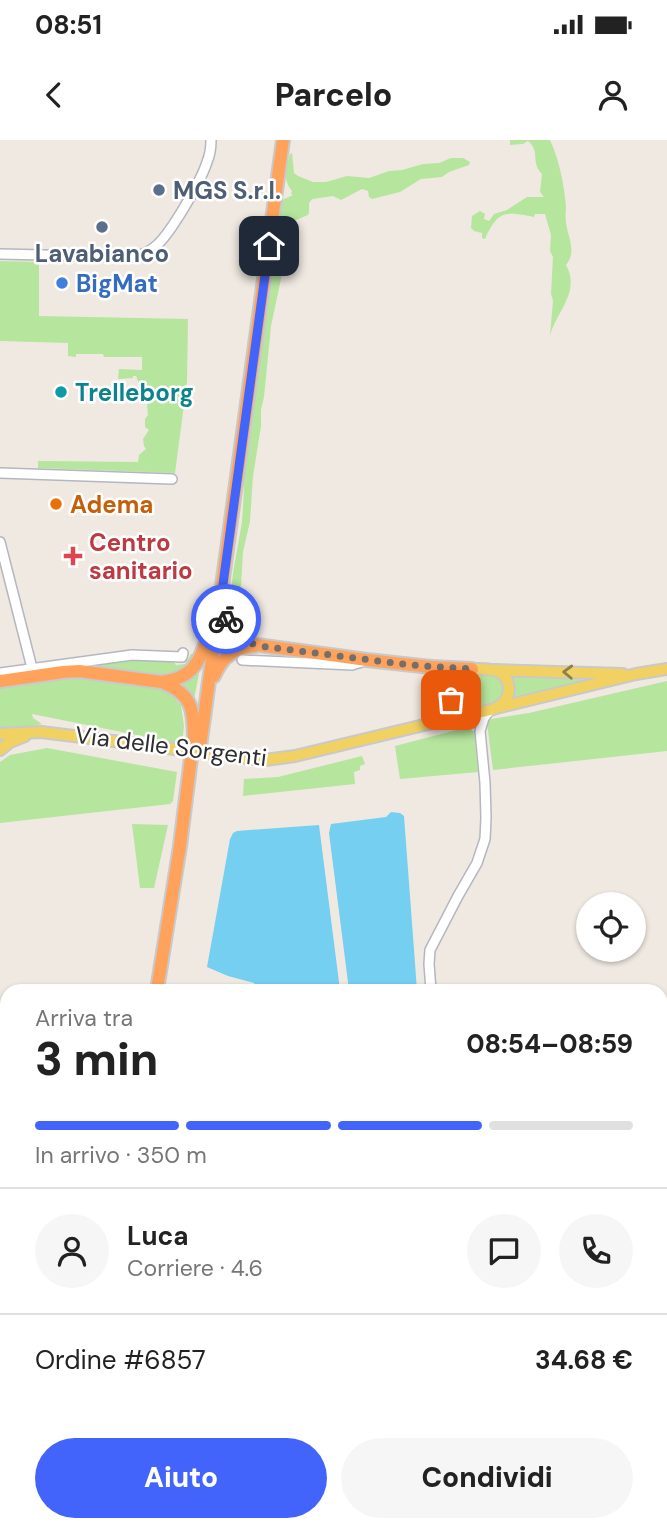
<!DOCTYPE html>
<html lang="it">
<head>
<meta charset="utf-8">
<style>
	:root { --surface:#fff; --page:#f6f6f6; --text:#222; --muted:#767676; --line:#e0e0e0; --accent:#4264fb }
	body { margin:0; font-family:"DM Sans",sans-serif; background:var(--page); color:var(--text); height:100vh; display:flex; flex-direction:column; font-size:26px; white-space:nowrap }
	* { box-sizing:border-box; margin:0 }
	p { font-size:23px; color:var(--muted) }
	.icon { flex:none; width:38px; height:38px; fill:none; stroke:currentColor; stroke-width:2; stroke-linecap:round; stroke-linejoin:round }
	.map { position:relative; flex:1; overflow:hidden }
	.sheet { position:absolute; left:0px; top:844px; width:668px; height:548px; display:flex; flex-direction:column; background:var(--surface); border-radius:21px 21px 0 0; box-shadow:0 2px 5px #0004 }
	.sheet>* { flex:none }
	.controls { position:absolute; left:576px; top:752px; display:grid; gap:14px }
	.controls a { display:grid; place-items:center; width:70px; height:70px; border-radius:50%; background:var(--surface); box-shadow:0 2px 5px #0004; font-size:35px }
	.pin { position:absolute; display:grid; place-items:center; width:60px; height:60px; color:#fff; margin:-30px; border-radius:14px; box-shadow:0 4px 10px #0006 }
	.courier { position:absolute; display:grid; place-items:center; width:70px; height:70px; margin:-35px; border:5px solid #4264fb; border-radius:50%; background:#fff; color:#222; box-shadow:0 2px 9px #0007 }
	.summary em { font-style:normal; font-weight:800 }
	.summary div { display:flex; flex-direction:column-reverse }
	.summary { display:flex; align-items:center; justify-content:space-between; height:119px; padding:0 35px }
	h1 { font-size:46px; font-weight:800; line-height:52px }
	.bar { display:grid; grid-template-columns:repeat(4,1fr); gap:10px 7px; align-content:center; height:84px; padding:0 35px }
	.bar i { height:9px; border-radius:5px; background:var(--line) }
	.bar .on { background:var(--accent) }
	.bar p { grid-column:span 4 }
	.line { display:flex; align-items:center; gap:18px; padding:0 35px; border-top:2px solid var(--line) }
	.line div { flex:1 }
	.round { display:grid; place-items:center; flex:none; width:74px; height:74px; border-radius:37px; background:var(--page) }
	.action { display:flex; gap:14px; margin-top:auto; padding:14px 35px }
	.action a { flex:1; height:80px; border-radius:42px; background:var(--accent); color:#fff; font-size:28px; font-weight:800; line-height:80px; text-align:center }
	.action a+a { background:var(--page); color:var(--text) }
	.status { display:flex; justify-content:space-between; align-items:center; height:49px; padding:0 35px; background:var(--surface); direction:ltr }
	.status svg { height:19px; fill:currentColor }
	header { display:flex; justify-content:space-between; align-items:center; height:91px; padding:0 35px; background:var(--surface); font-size:32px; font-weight:800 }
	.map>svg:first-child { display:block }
	.green { fill:#b6e59e }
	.water { fill:#75cff0 }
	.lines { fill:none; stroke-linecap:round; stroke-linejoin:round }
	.stream { stroke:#75cff0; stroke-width:2 }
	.minor-casing { stroke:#b4b7c1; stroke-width:12 }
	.major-casing { stroke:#c9c9c9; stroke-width:14 }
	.highway-casing { stroke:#c9c9c9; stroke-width:16 }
	.minor { stroke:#fff; stroke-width:9 }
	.major { stroke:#f2d163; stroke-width:10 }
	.highway { stroke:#ffa35c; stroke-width:12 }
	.major-bridge-casing { stroke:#c9c9c9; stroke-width:14; stroke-linecap:butt }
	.major-bridge { stroke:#f2d163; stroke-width:10 }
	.oneway { stroke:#908048 }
	.done { stroke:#726f6d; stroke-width:7; stroke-dasharray:0 12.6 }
	.route { stroke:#4264fb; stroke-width:9 }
	.service-dot { fill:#5c6f8a; stroke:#fff; stroke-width:2.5 }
	.shop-dot { fill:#3f7fe0; stroke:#fff; stroke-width:2.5 }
	.culture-dot { fill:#0f9aa8; stroke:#fff; stroke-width:2.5 }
	.food-dot { fill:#e8710a; stroke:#fff; stroke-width:2.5 }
	.health-dot { fill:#e0444e; stroke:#fff; stroke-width:2.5 }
	.labels { text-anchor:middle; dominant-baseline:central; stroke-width:5; stroke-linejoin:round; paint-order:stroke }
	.service-label { font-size:24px; font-weight:bold; fill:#4e5e75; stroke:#fff; text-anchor:start }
	.shop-label { font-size:24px; font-weight:bold; fill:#366cbe; stroke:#fff; text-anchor:start }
	.culture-label { font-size:24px; font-weight:bold; fill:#0d838f; stroke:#fff; text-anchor:start }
	.food-label { font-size:24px; font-weight:bold; fill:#c56008; stroke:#fff; text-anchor:start }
	.health-label { font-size:24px; font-weight:bold; fill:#be3a42; stroke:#fff; text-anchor:start }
	.street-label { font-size:24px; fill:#2e2e2e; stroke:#fff }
</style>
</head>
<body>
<div class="status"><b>08:51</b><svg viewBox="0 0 49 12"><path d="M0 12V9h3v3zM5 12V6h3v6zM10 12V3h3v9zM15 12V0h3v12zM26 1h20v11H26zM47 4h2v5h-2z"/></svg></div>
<header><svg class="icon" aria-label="back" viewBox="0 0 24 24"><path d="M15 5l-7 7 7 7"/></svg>Parcelo<svg class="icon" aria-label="person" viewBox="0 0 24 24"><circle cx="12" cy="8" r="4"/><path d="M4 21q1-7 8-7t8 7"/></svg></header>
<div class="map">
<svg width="667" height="1390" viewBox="0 0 667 1390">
	<rect width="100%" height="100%" fill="#efe9e1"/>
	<g class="green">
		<path d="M 510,0 L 550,0 C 559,19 564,44 566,66 C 566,71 565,77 566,83 C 568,97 577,112 566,125 C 581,152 556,172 550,196 L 553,161 L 551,154 L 553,117 L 550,111 L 551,95 L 545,74 L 535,74 L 534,77 C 504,71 498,71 485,99 L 482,98 L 482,93 L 474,91 L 471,88 L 472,76 L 480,71 L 485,74 L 484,79 L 489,81 L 494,74 L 507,70 L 527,57 L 544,57 L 540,52 L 542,34 C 530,22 541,12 528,1 L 523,4 L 510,5 Z"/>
		<path d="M 292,13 L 294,33 L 298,36 L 313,42 L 326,42 L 347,36 L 369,38 L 389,31 L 402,30 L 423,24 L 439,23 L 451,18 L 463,18 L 470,22 L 469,25 L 449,32 L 442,37 L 421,39 L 400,52 L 372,59 L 369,57 L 368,51 L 362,49 L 341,60 L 333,56 L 313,59 C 306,63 311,69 308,75 L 296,80 L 288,85 L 282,134 L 271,186 L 264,257 L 261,270 L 261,286 L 253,336 L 250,381 L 243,412 L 241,445 L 234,476 L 230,463 L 233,433 L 242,382 L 244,350 L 242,331 L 247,300 L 252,284 L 254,248 L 262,209 L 262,192 L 267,157 L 275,115 L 276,88 L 281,62 L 282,60 L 293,55 L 291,54 L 292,51 C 282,38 286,29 290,14 Z"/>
		<polygon points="0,121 39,122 39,176 188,179 187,242 175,333 38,328 38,321 138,322 139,315 146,309 144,306 143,299 149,290 145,287 145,279 148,275 147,265 150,260 148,254 142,251 136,236 133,236 133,238 118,239 119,229 142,230 142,217 104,217 103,214 76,214 76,217 68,216 68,203 0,201"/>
		<polygon points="224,484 241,503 221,514 218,510 222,485"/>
		<polygon points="191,514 197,515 188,529 161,538 90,527 90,524 149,520 173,520 176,525 185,524"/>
		<polygon points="195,532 199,534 193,564 177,543"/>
		<path d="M 465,535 C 481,536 505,532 505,553 C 493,567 479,569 461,565 L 453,554 L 455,544 Z"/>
		<polygon points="510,536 592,540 513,558 514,550"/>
		<polygon points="70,537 165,548 181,565 184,586 182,604 32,574 33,578 42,584 24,588 0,591 0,546"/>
		<polygon points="667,541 667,611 493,630 487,583 491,579 529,573"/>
		<polygon points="468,587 474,592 478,632 400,639 395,606"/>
		<polygon points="47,608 177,632 173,661 170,664 0,683 0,622 10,615"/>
		<polygon points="362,616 365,624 360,626 360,630 354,632 355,644 243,656 244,639 278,637"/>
		<polygon points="132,684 168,685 154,748 140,748"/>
	</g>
	<g class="water">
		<polygon points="391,672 400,673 404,676 417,850 349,850 329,693 331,684 386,677"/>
		<polygon points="319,685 340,850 259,850 254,843 228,836 207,827 230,699 233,693 237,691"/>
	</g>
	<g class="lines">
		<g class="stream">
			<polyline points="0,1129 7,1128"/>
			<polyline points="262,1384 263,1390"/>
		</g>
		<defs>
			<g id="minor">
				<path d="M 0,114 L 131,117 C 140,116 149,112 156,106 C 171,93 201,41 207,22 C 210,15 211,7 211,0"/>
				<polyline points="0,333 172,339"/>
				<polyline points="0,402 32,528"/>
				<polyline points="242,520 352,525 365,521"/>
				<polyline points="0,533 132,515 182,517 183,513"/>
				<polyline points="431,850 429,824 430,810 458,756 477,723 485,699 486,678 485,643 480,591 484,578 490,570"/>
				<polyline points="542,1384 544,1390"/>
			</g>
			<g id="major">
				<path d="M 472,529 C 480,529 491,528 499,532 C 514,541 511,561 496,568 C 493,570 489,570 486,571 C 449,579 432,538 472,529 Z"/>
				<polyline points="495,530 623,534"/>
				<polyline points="496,568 636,534 667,529"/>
				<polyline points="0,594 41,592 90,598"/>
				<polyline points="0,610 10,602 25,596"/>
				<polyline points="244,618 265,620 295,616 478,572"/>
			</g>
			<g id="highway">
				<path d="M 224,465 C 226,483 234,496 250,504 L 367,520 L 431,527 L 472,529"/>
				<polyline points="431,527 439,534 449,548"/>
				<path d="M 214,536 C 222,517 234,507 255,506"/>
				<path d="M 0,541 L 63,532 L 79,531 L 161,542 C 193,538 198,524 208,497"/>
				<path d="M 162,542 C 193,555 193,568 194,599"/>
				<polyline points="200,607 283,0"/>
				<polyline points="157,850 180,706 191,618"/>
				<polyline points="0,1208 7,1209"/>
				<polyline points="59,1390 60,1384"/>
			</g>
		</defs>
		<use href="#minor" class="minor-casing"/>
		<use href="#major" class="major-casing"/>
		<use href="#highway" class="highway-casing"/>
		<use href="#minor" class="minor"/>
		<use href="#major" class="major"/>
		<use href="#highway" class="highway"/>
		<defs>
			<polyline id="major-bridge" points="90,598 244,618"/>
		</defs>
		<use href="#major-bridge" class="major-bridge-casing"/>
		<use href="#major-bridge" class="major-bridge"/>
	</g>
	<defs><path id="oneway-chevron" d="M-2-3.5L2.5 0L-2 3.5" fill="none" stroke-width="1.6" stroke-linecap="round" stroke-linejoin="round" transform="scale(1.75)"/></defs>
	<use class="oneway" href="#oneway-chevron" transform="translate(568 532) rotate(-178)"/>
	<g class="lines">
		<path class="done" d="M 226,479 C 233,495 244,502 260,506 L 410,525 L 472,529 C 455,533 445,542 451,560"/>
		<polyline class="route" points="226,479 224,470 223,444 269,106"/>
	</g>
	<g class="service-dot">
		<circle cx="159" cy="50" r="7"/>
		<circle cx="102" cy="87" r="7"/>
	</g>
	<circle class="shop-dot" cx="62" cy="143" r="7"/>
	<circle class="culture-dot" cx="61" cy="252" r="7"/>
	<circle class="food-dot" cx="56" cy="364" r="7"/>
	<path class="health-dot" d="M69.5 405.5h7v7h7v7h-7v7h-7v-7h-7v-7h7z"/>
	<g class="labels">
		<g class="service-label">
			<text x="173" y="50">MGS S.r.l.</text>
			<text x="102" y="113" text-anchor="middle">Lavabianco</text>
		</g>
		<g class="shop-label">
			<text x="76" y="143">BigMat</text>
		</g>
		<g class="culture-label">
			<text x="75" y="252">Trelleborg</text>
		</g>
		<g class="food-label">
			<text x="70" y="364">Adema</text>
		</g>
		<g class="health-label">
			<text x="89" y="402">Centro<tspan x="89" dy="28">sanitario</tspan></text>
		</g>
		<g class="street-label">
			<text transform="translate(171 606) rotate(7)">Via delle Sorgenti</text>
		</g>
	</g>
</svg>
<div class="controls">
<a><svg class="icon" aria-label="locate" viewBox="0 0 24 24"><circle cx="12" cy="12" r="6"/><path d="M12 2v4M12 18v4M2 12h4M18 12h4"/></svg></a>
</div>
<div class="pin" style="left:451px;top:560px;background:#ea580c"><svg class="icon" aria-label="bag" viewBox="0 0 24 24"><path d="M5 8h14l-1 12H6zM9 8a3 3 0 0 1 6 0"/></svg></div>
<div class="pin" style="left:269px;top:106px;background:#1f2937"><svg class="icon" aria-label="home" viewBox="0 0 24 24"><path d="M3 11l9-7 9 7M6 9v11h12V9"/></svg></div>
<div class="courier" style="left:226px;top:479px"><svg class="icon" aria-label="bike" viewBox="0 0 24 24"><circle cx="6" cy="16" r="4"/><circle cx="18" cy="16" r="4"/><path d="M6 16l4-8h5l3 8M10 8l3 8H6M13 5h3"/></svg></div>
<section class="sheet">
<div class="summary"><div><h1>3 min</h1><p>Arriva tra</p></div><em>08:54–08:59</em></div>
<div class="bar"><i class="on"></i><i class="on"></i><i class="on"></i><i></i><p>In arrivo · 350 m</p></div>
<div class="line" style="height:126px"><a class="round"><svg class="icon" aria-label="person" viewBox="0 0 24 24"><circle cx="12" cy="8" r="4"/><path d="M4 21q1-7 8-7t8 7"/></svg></a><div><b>Luca</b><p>Corriere · 4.6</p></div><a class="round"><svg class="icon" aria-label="chat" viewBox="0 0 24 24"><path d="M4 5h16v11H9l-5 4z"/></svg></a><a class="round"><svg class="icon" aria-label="phone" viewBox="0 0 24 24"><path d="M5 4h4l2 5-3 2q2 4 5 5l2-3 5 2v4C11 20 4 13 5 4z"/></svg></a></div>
<div class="line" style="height:91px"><div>Ordine #6857</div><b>34.68 €</b></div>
<div class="action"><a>Aiuto</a><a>Condividi</a></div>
</section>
</div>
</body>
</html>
